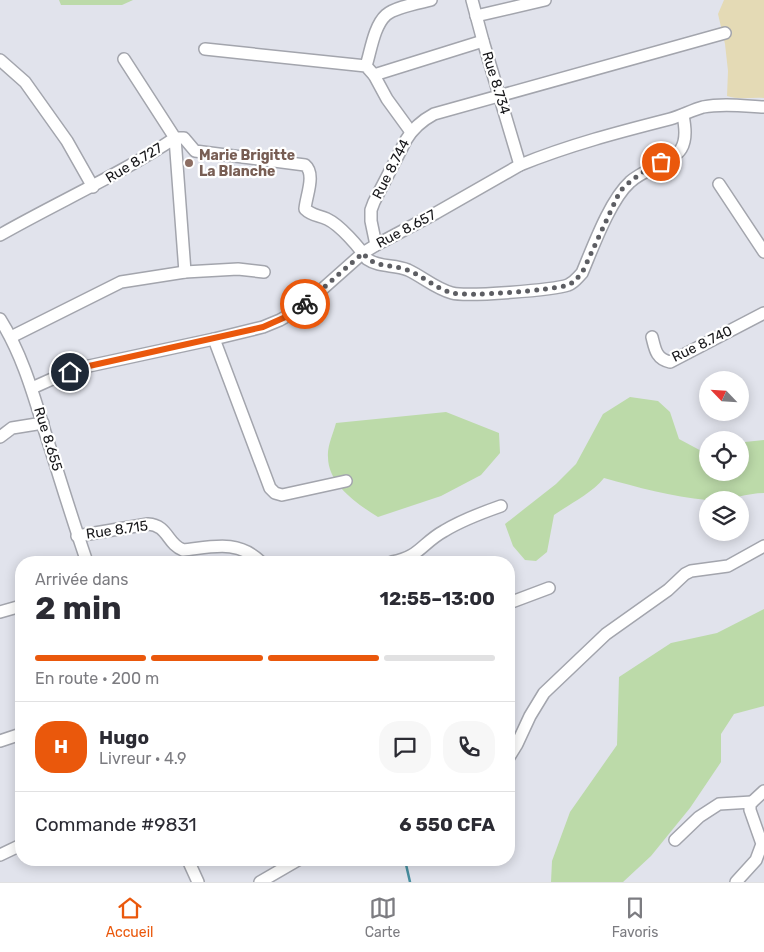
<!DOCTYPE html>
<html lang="fr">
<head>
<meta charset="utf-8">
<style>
	:root { --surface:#fff; --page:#f7f7f7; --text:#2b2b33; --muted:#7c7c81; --line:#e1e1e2; --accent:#ea580c }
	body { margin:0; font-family:Rubik,sans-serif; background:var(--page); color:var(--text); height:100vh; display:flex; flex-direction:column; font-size:19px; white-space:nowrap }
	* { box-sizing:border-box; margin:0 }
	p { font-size:16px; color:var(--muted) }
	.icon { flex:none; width:28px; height:28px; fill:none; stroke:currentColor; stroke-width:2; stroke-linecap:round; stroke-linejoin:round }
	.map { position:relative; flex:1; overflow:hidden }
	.sheet { position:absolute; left:15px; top:556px; width:500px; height:310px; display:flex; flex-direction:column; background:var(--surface); border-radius:20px; box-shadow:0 2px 12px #0003 }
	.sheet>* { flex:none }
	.needle { width:32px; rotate:295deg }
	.fabs { position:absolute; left:699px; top:371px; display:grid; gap:10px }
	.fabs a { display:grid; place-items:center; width:50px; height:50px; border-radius:50%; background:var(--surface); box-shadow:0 2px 12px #0003; font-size:25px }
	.pin { position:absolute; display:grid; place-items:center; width:42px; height:42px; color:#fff; margin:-21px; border:2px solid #fff; border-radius:50%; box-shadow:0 1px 5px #0007 }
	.courier { position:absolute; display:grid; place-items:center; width:50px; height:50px; margin:-25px; border:4px solid #ea580c; border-radius:50%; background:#fff; color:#222; box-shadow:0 1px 6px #0007 }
	.head em { font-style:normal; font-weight:700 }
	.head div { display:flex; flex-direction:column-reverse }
	.head { display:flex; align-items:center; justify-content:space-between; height:85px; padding:0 20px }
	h1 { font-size:32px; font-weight:700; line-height:38px }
	.bar { display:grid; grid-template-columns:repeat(4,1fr); gap:8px 5px; align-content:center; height:60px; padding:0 20px }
	.bar i { height:6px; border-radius:4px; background:var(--line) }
	.bar .selected { background:var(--accent) }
	.bar p { grid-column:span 4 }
	.line { display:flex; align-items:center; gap:12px; padding:0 20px; border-top:1px solid var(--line) }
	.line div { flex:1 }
	.round { display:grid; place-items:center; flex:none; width:52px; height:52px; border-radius:20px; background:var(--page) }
	.dock { display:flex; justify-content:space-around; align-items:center; height:70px; border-top:1px solid var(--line); background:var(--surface); font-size:14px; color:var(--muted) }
	.dock a { display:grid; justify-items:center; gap:2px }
	.dock .selected { color:var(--accent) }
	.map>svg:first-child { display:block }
	.green { fill:#bcdaa9 }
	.sand { fill:#e4dab5 }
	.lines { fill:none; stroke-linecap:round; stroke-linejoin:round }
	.stream { stroke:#478e9f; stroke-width:2.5 }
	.minor-casing { stroke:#a3a5ad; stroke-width:14 }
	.minor { stroke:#fff; stroke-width:11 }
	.done { stroke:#5d5e63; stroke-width:5; stroke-dasharray:0 9 }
	.route { stroke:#ea580c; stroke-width:6 }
	.education-dot { fill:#8d6e63; stroke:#fff; stroke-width:2 }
	.labels { text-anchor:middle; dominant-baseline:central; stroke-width:4.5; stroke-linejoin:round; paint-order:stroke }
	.street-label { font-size:14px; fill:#161619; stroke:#fff }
	.education-label { font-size:14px; font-weight:bold; fill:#785e54; stroke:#fff; text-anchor:start }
</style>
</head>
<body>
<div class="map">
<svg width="764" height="882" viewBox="0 0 764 882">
	<rect width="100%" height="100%" fill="#e1e3ec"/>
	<g class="green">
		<polygon points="59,0 133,0 122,5 61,5"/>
		<path d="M 630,397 L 658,401 L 670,412 L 679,439 L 707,454 L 708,472 L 740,472 L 740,449 L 745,442 L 764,440 L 764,493 C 745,493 726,502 707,500 C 672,497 637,487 604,478 C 591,494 571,503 554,515 L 547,552 L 536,561 L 525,560 L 513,546 L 505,524 L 556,484 L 576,464 L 603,414 Z"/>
		<path d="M 446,412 L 499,433 L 500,453 L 481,475 L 441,496 L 378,517 C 357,504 328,484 328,457 C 327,447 333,434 336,423 Z"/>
		<polygon points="764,609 764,706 734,714 721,734 721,762 690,808 651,856 623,882 551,882 552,861 570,812 617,745 619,677 671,643 717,633"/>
	</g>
	<path class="sand" d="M 724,0 L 764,0 L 764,98 C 751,97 739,100 727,96 L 728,71 L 725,44 L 718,14 Z"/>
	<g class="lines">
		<polyline class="stream" points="405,860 410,882"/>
		<defs>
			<g id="minor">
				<polyline points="472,0 483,41 520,165"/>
				<polyline points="476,16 545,0"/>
				<polyline points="205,49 366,66 374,75 387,99 411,132"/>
				<path d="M 124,59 L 175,138 L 184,138 L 195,151 L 305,165 C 316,174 306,196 305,209 C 312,216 319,215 327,219 C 340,225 359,247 367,259 C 380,268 394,264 408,270 C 423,277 436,289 452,293 C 466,297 554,290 568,285 C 575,282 577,278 582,273 C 593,247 610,200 630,182 C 642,170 674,161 681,149 C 687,139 685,126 683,115"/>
				<polyline points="0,60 25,82 67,141 93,187"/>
				<path d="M 366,66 C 371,50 374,26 386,15 C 395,7 419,3 431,0"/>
				<polyline points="374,75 483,41"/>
				<polyline points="719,184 764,252"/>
				<path d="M 0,235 C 58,202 119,175 175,138 L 185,272"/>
				<path d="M 376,245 L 371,221 L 371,210 L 374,202 L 406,140 C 413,128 421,121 434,114 L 725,33"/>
				<path d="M 0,319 C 22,354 33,393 45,432 C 59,475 72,519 87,562"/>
				<polyline points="11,337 121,282 185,272 238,269 264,272"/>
				<path d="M 652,337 C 655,349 656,359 670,362 L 764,313"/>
				<polyline points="214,339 270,488 275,493 282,495 346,481"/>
				<path d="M 32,388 L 70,371 L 89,366 L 214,339 L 263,327 L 280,320 L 301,308 L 363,253 L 376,245 L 436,213 L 520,165 C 569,145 619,132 670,119 C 681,116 692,110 703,107 C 723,103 744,106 764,107"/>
				<polyline points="0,437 12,428 43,423"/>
				<path d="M 77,536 L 148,524 C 168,525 167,544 183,550 C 212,547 238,539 261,562"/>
				<path d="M 392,562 C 420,557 422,543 444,531 C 462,520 481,513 501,506"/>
				<polyline points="509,603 549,588"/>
				<polyline points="0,612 21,606"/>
				<polyline points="0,741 21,734"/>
				<polyline points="509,757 517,744 530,716 544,693 606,634 668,590 685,574 691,571 728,566 764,546"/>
				<polyline points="675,840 699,817 719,804 752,802"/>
				<polyline points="0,855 21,845"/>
				<polyline points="188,860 198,882"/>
				<polyline points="260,882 298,860"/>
				<polyline points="736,882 756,860 762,844 750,810 750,804 764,791"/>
			</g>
		</defs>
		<use href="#minor" class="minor-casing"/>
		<use href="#minor" class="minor"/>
	</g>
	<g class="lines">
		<path class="done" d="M 305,304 L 363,253 C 374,268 389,264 404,269 C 422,274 435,289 453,293 C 467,297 554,290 568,285 C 575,282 577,278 582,273 L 620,191 L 632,180 L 646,170 L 661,162"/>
		<polyline class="route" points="70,372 89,366 263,327 290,315 305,304"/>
	</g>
	<circle class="education-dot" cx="189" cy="163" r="5"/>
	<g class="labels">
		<g class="street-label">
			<text transform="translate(496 83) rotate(73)">Rue 8.734</text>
			<text transform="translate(134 163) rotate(-31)">Rue 8.727</text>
			<text transform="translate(391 169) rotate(-63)">Rue 8.744</text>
			<text transform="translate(406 229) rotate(-28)">Rue 8.657</text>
			<text transform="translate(702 344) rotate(-26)">Rue 8.740</text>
			<text transform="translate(48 439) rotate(73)">Rue 8.655</text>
			<text transform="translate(117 530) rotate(-8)">Rue 8.715</text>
		</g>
		<g class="education-label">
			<text x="199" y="155">Marie Brigitte<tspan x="199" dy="16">La Blanche</tspan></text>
		</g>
	</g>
</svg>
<div class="fabs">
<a><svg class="needle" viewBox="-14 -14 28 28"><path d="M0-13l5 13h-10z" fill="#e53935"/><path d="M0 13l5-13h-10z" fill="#7c7c81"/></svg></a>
<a><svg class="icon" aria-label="locate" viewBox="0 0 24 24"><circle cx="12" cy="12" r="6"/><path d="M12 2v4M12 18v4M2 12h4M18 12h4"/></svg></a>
<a><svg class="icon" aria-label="layers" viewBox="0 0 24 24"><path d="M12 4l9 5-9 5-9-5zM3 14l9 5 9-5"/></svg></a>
</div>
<div class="pin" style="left:661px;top:162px;background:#ea580c"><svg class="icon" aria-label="bag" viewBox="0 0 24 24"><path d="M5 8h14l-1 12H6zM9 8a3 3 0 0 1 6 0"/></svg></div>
<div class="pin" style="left:70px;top:372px;background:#1f2937"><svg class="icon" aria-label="home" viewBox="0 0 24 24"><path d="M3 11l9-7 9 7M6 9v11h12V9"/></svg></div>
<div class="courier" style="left:305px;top:304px"><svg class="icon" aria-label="bike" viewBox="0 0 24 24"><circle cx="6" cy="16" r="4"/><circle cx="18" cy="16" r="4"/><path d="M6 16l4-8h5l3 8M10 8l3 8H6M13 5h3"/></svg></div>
<section class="sheet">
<div class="head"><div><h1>2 min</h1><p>Arrivée dans</p></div><em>12:55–13:00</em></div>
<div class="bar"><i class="selected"></i><i class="selected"></i><i class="selected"></i><i></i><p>En route · 200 m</p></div>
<div class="line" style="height:90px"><b class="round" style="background:var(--accent);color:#fff">H</b><div><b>Hugo</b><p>Livreur · 4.9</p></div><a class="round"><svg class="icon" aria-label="chat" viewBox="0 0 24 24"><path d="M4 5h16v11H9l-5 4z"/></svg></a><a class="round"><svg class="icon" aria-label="phone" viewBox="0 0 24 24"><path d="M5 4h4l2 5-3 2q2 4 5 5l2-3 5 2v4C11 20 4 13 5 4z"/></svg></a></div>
<div class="line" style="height:65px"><div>Commande #9831</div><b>6 550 CFA</b></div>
</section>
</div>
<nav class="dock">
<a class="selected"><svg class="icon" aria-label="home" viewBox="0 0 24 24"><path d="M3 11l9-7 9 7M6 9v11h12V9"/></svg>Accueil</a>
<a><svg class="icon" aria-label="map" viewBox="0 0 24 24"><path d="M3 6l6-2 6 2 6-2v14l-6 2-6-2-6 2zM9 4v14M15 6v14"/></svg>Carte</a>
<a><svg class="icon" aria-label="saved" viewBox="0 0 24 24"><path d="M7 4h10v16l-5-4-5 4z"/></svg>Favoris</a>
</nav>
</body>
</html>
